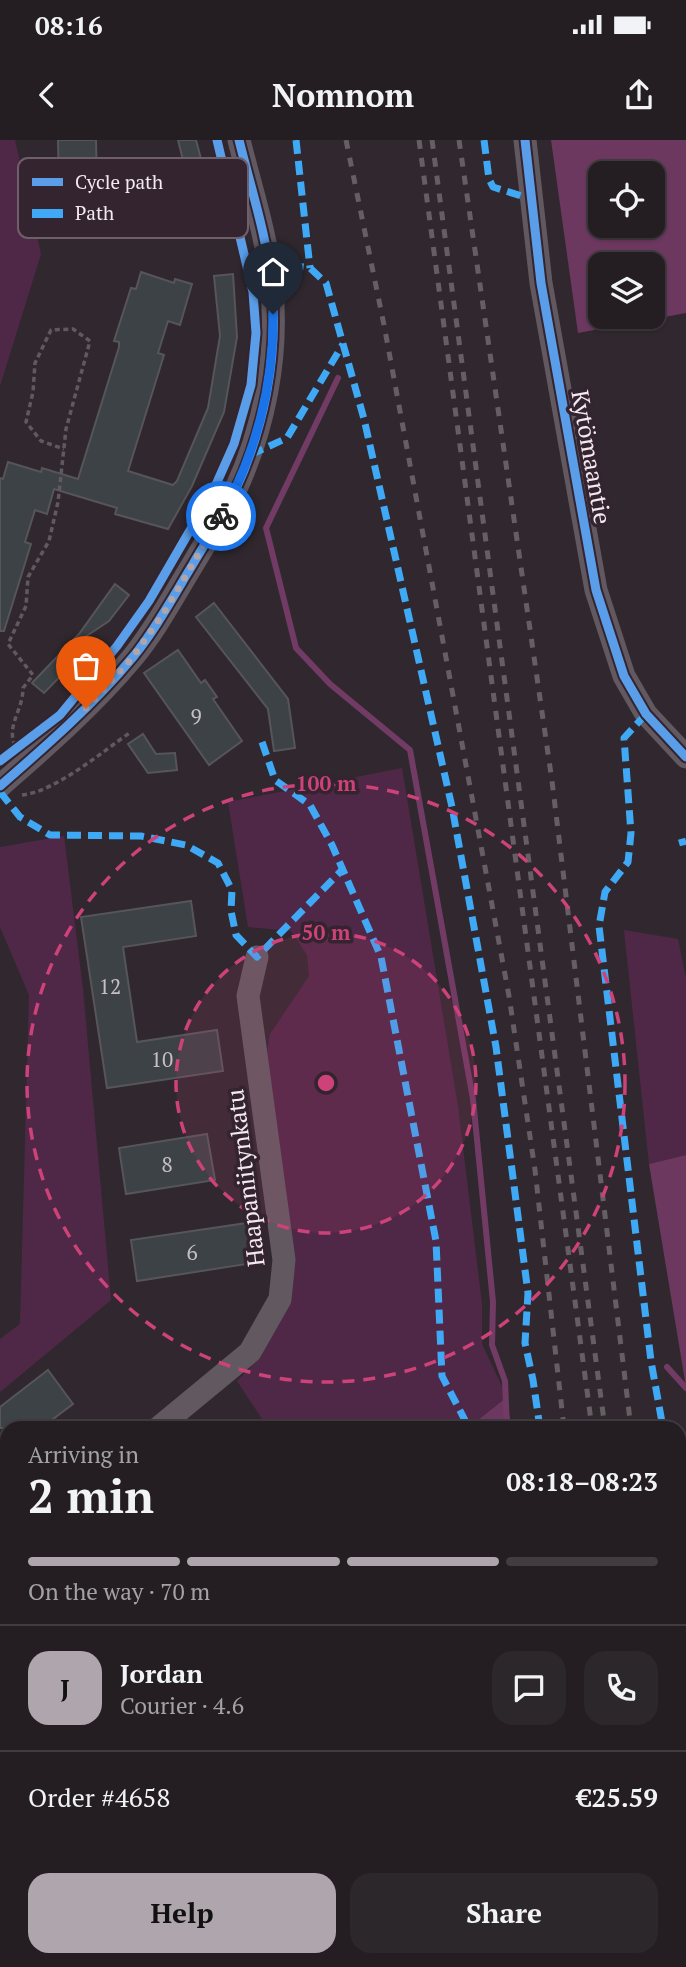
<!DOCTYPE html>
<html lang="en">
<head>
<meta charset="utf-8">
<style>
	:root { --surface:#241e22; --page:#2c272a; --text:#f1f3f6; --muted:#a3a2a5; --line:#413c40; --accent:#afa5ac }
	body { margin:0; font-family:"PT Serif",serif; background:var(--page); color:var(--text); height:100vh; display:flex; flex-direction:column; font-size:26px; white-space:nowrap }
	* { box-sizing:border-box; margin:0 }
	p { font-size:23px; color:var(--muted) }
	.icon { flex:none; width:38px; height:38px; fill:none; stroke:currentColor; stroke-width:2; stroke-linecap:round; stroke-linejoin:round }
	.map { position:relative; flex:1; overflow:hidden }
	.side { position:absolute; left:0px; top:1281px; width:686px; height:546px; display:flex; flex-direction:column; background:var(--surface); border-radius:21px 21px 0 0; box-shadow:0 2px 5px #0004,0 0 0 2px var(--line) }
	.side>* { flex:none }
	.buttons { position:absolute; left:588px; top:21px; display:grid; gap:14px }
	.buttons a { display:grid; place-items:center; width:77px; height:77px; border-radius:14px; background:var(--surface); box-shadow:0 2px 5px #0004,0 0 0 2px var(--line); font-size:35px }
	.pin { position:absolute; display:grid; place-items:center; width:60px; height:60px; color:#fff; margin:-72px -30px; border-radius:50% 50% 50% 0; rotate:-45deg; box-shadow:0 0 7px #0007 }
	.pin .icon { rotate:45deg }
	.courier { position:absolute; display:grid; place-items:center; width:70px; height:70px; margin:-35px; border:5px solid #1a73e8; border-radius:50%; background:#fff; color:#222; box-shadow:0 2px 9px #0007 }
	.head em { font-style:normal; font-weight:700 }
	.head div { display:flex; flex-direction:column-reverse }
	.head { display:flex; align-items:center; justify-content:space-between; height:119px; padding:0 28px }
	h1 { font-size:46px; font-weight:700; line-height:52px }
	.bar { display:grid; grid-template-columns:repeat(4,1fr); gap:10px 7px; align-content:center; height:84px; padding:0 28px }
	.bar i { height:9px; border-radius:5px; background:var(--line) }
	.bar .current { background:var(--accent) }
	.bar p { grid-column:span 4 }
	.line { display:flex; align-items:center; gap:18px; padding:0 28px; border-top:2px solid var(--line) }
	.line div { flex:1 }
	.round { display:grid; place-items:center; flex:none; width:74px; height:74px; border-radius:21px; background:var(--page) }
	.primary-button { display:flex; gap:14px; margin-top:auto; padding:14px 28px }
	.primary-button a { flex:1; height:80px; border-radius:21px; background:var(--accent); color:#111; font-size:28px; font-weight:700; line-height:80px; text-align:center }
	.primary-button a+a { background:var(--page); color:var(--text) }
	.status { display:flex; justify-content:space-between; align-items:center; height:49px; padding:0 35px; background:var(--surface); direction:ltr }
	.status svg { height:19px; fill:currentColor }
	header { display:flex; justify-content:space-between; align-items:center; height:91px; padding:0 28px; background:var(--surface); font-size:32px; font-weight:700 }
	.map>svg:first-child { display:block }
	.green { fill:#502847 }
	.forest { fill:#6c3860; fill-rule:evenodd }
	.lines { fill:none; stroke-linecap:round; stroke-linejoin:round }
	.stream { stroke:#713b65; stroke-width:6 }
	.building { fill:#3c4245; stroke:#565559; stroke-width:2 }
	.path { stroke:#62595f; stroke-width:3.5; stroke-dasharray:5 3.5; stroke-linecap:butt }
	.street { stroke:#625960; stroke-width:23 }
	.secondary { stroke:#6e646b; stroke-width:33 }
	.rail { stroke:#655e63; stroke-width:5; stroke-dasharray:9 9; stroke-linecap:butt }
	.quiet { stroke:#3fa9f5; stroke-width:7; stroke-dasharray:14 7; stroke-linecap:butt }
	.cycleway-casing { stroke:#342430; stroke-width:13 }
	.cycleway { stroke:#5a9eea; stroke-width:9 }
	.done { stroke:#afa5ac; stroke-width:7; stroke-dasharray:0 12.6 }
	.route { stroke:#1a73e8; stroke-width:9 }
	.ring { fill:none; stroke:#cc4279; stroke-width:3.5; stroke-dasharray:12 9 }
	.labels { text-anchor:middle; dominant-baseline:central; stroke-width:7; stroke-linejoin:round; paint-order:stroke }
	.number-label { font-size:21px; fill:#c6bfc5 }
	.street-label { font-size:24px; fill:#f4e9f0; stroke:#342430 }
	.key { fill:#342430; stroke:#6e5f6a; stroke-width:2 }
	.key-label { font-size:19px; fill:#f4e9f0 }
	.centre { fill:#cc4279; stroke:#342430; stroke-width:3.5 }
	.ring-label { font-size:21px; text-anchor:middle; font-weight:bold; fill:#cc4279; stroke:#342430; stroke-width:7; stroke-linejoin:round; paint-order:stroke }
</style>
</head>
<body>
<div class="status"><b>08:16</b><svg viewBox="0 0 49 12"><path d="M0 12V9h3v3zM5 12V6h3v6zM10 12V3h3v9zM15 12V0h3v12zM26 1h20v11H26zM47 4h2v5h-2z"/></svg></div>
<header><svg class="icon" aria-label="back" viewBox="0 0 24 24"><path d="M15 5l-7 7 7 7"/></svg>Nomnom<svg class="icon" aria-label="share" viewBox="0 0 24 24"><path d="M12 15V3M7 8l5-5 5 5M5 13v7h14v-7"/></svg></header>
<div class="map">
<svg width="686" height="1827" viewBox="0 0 686 1827">
	<rect width="100%" height="100%" fill="#30282e"/>
	<g class="green">
		<polygon points="0,0 15,0 41,114 0,246"/>
		<polygon points="402,628 458,966 482,1164 482,1204 507,1257 468,1288 268,1288 237,1241 260,1218 287,1167 267,914 270,894 309,836 307,815 291,791 248,787 228,662"/>
		<polygon points="64,696 83,849 111,1160 0,1252 0,1199 20,1184 29,855 0,787 0,707"/>
		<polygon points="624,790 678,799 686,838 686,1015 649,1024"/>
		<polygon points="239,1820 349,1820 368,1827 250,1827"/>
	</g>
	<g class="forest">
		<path d="M 551,0 L 686,0 L 686,173 L 578,193 ZM 653,33 L 653,86 L 600,86 L 600,33 ZM 653,124 L 653,177 L 600,177 L 600,124 Z"/>
		<polygon points="686,1015 686,1247 649,1024"/>
		<polygon points="507,1257 511,1288 468,1288"/>
		<polygon points="0,1684 7,1686 7,1820 239,1820 250,1827 0,1827"/>
	</g>
	<g class="lines">
		<g class="stream">
			<polyline points="338,238 266,388 296,508 330,544 410,610 473,959 493,1162 492,1205 505,1241 507,1288"/>
			<polyline points="667,1227 686,1248"/>
			<polyline points="585,1820 585,1827"/>
		</g>
	</g>
	<g class="building">
		<polygon points="58,0 96,0 97,48 170,47 171,89 60,95"/>
		<polygon points="178,0 196,0 216,76 198,81"/>
		<polygon points="141,132 174,143 175,139 192,144 180,185 168,181 158,213 164,215 128,331 173,345 177,341 208,268 220,196 214,136 233,134 237,197 224,272 192,346 168,389 115,374 117,368 54,349 47,374 35,370 25,402 31,404 4,491 0,491 0,338 3,339 8,322 41,332 42,328 78,339 119,207 119,202 114,201 131,148 136,149"/>
		<polygon points="115,444 129,455 109,481 82,499 88,508 44,553 32,543 79,494"/>
		<polygon points="214,463 288,559 295,608 274,611 268,569 196,477"/>
		<polygon points="178,510 201,543 205,540 217,557 213,559 242,601 209,625 144,533"/>
		<polygon points="143,594 156,614 175,613 177,630 148,633 128,604"/>
		<polygon points="191,761 196,796 123,807 137,902 217,890 223,931 107,948 81,777"/>
		<polygon points="207,994 215,1040 126,1054 119,1008"/>
		<polygon points="247,1083 253,1123 137,1141 131,1100"/>
		<polygon points="48,1230 73,1264 41,1288 0,1288 0,1267"/>
	</g>
	<g class="lines">
		<g class="path">
			<path d="M 15,606 C 6,585 23,571 23,548 L 33,535 L 8,504 L 26,466 L 28,437 L 49,401 L 58,362 L 66,289 L 90,201 L 73,189 L 51,190 L 35,223 L 33,252 L 26,282 L 41,301 L 64,309"/>
			<path d="M 22,655 C 55,652 103,611 131,592"/>
			<polyline points="0,1698 7,1699"/>
			<polyline points="227,1820 234,1827"/>
		</g>
		<g class="street">
			<polyline points="525,0 541,143 596,450 624,536 646,574 686,617"/>
			<path d="M 0,646 C 46,606 93,565 133,517 C 156,489 174,455 193,424 C 207,400 223,376 235,351 C 264,289 278,218 272,150 C 268,99 251,49 239,0"/>
			<polyline points="158,1288 250,1212 280,1159 284,1120 248,856 257,817"/>
			<polyline points="0,1415 7,1416"/>
		</g>
		<g class="secondary">
			<polyline points="0,1666 7,1667"/>
			<polyline points="401,1820 422,1827"/>
		</g>
		<g class="rail">
			<polyline points="346,0 384,185 509,856 535,1030 564,1288"/>
			<polyline points="419,0 592,1288"/>
			<polyline points="432,0 605,1288"/>
			<polyline points="459,0 552,641 631,1288"/>
			<polyline points="679,1610 686,1646"/>
			<polyline points="679,1679 686,1736"/>
			<polyline points="641,1820 642,1827"/>
			<polyline points="662,1820 663,1827"/>
			<polyline points="675,1820 676,1827"/>
		</g>
		<g class="quiet">
			<polyline points="296,0 310,128"/>
			<polyline points="484,0 489,39 493,47 531,59"/>
			<polyline points="269,122 310,128 326,143 364,279 452,667 496,907 528,1153 525,1203 533,1240 540,1288"/>
			<polyline points="250,315 287,298 343,204"/>
			<polyline points="646,574 624,598 631,693 628,722 605,752 599,786 651,1221 663,1288"/>
			<polyline points="262,602 275,640 310,665 332,705 381,817 436,1101 442,1236 469,1288"/>
			<polyline points="0,652 20,677 50,695 141,696 186,705 218,723 232,750 231,771 236,795 257,817 342,730"/>
			<polyline points="679,703 686,701"/>
			<polyline points="679,1376 686,1461"/>
			<polyline points="598,1820 599,1827"/>
		</g>
		<defs>
			<g id="cycleway">
				<polyline points="525,0 541,143 596,450 624,536 646,574 686,617"/>
				<polyline points="0,621 60,575 117,506 149,461 214,349 234,304 251,245 256,193 253,152 217,0"/>
				<path d="M 0,646 C 46,606 93,565 133,517 C 156,489 174,455 193,424 C 207,400 223,376 235,351 C 264,289 278,218 272,150 C 268,99 251,49 239,0"/>
			</g>
		</defs>
		<use href="#cycleway" class="cycleway-casing"/>
		<use href="#cycleway" class="cycleway"/>
	</g>
	<g class="lines">
		<polyline class="done" points="86,568 133,517 165,471 221,376"/>
		<path class="route" d="M 221,376 C 256,315 274,244 273,174"/>
	</g>
	<circle cx="326" cy="943" r="150" fill="#cc4279" fill-opacity=".12"/>
	<g class="ring">
		<circle cx="326" cy="943" r="150"/>
		<circle cx="326" cy="943" r="299"/>
	</g>
	<g class="labels">
		<g class="number-label">
			<text x="196" y="576">9</text>
			<text x="110" y="846">12</text>
			<text x="162" y="919">10</text>
			<text x="167" y="1024">8</text>
			<text x="192" y="1112">6</text>
		</g>
		<g class="street-label">
			<text transform="translate(592 317) rotate(80)">Kytömaantie</text>
			<text transform="translate(245 1038) rotate(-97)">Haapaniitynkatu</text>
		</g>
	</g>
	<rect x="18" y="18" width="230" height="80" rx="10" class="key"/>
	<rect x="32" y="38" width="31" height="8" fill="#5a9eea"/>
	<rect x="32" y="69" width="31" height="9" fill="#3fa9f5"/>
	<g class="key-label">
		<text x="75" y="49">Cycle path</text>
		<text x="75" y="80">Path</text>
	</g>
	<circle cx="326" cy="943" r="10" class="centre"/>
	<g class="ring-label">
		<text x="326" y="651">100 m</text>
		<text x="326" y="800">50 m</text>
	</g>
</svg>
<div class="buttons">
<a><svg class="icon" aria-label="locate" viewBox="0 0 24 24"><circle cx="12" cy="12" r="6"/><path d="M12 2v4M12 18v4M2 12h4M18 12h4"/></svg></a>
<a><svg class="icon" aria-label="layers" viewBox="0 0 24 24"><path d="M12 4l9 5-9 5-9-5zM3 14l9 5 9-5"/></svg></a>
</div>
<div class="pin" style="left:86px;top:568px;background:#ea580c"><svg class="icon" aria-label="bag" viewBox="0 0 24 24"><path d="M5 8h14l-1 12H6zM9 8a3 3 0 0 1 6 0"/></svg></div>
<div class="pin" style="left:273px;top:174px;background:#1f2937"><svg class="icon" aria-label="home" viewBox="0 0 24 24"><path d="M3 11l9-7 9 7M6 9v11h12V9"/></svg></div>
<div class="courier" style="left:221px;top:376px"><svg class="icon" aria-label="bike" viewBox="0 0 24 24"><circle cx="6" cy="16" r="4"/><circle cx="18" cy="16" r="4"/><path d="M6 16l4-8h5l3 8M10 8l3 8H6M13 5h3"/></svg></div>
<section class="side">
<div class="head"><div><h1>2 min</h1><p>Arriving in</p></div><em>08:18–08:23</em></div>
<div class="bar"><i class="current"></i><i class="current"></i><i class="current"></i><i></i><p>On the way · 70 m</p></div>
<div class="line" style="height:126px"><b class="round" style="background:var(--accent);color:#111">J</b><div><b>Jordan</b><p>Courier · 4.6</p></div><a class="round"><svg class="icon" aria-label="chat" viewBox="0 0 24 24"><path d="M4 5h16v11H9l-5 4z"/></svg></a><a class="round"><svg class="icon" aria-label="phone" viewBox="0 0 24 24"><path d="M5 4h4l2 5-3 2q2 4 5 5l2-3 5 2v4C11 20 4 13 5 4z"/></svg></a></div>
<div class="line" style="height:91px"><div>Order #4658</div><b>€25.59</b></div>
<div class="primary-button"><a>Help</a><a>Share</a></div>
</section>
</div>
</body>
</html>
